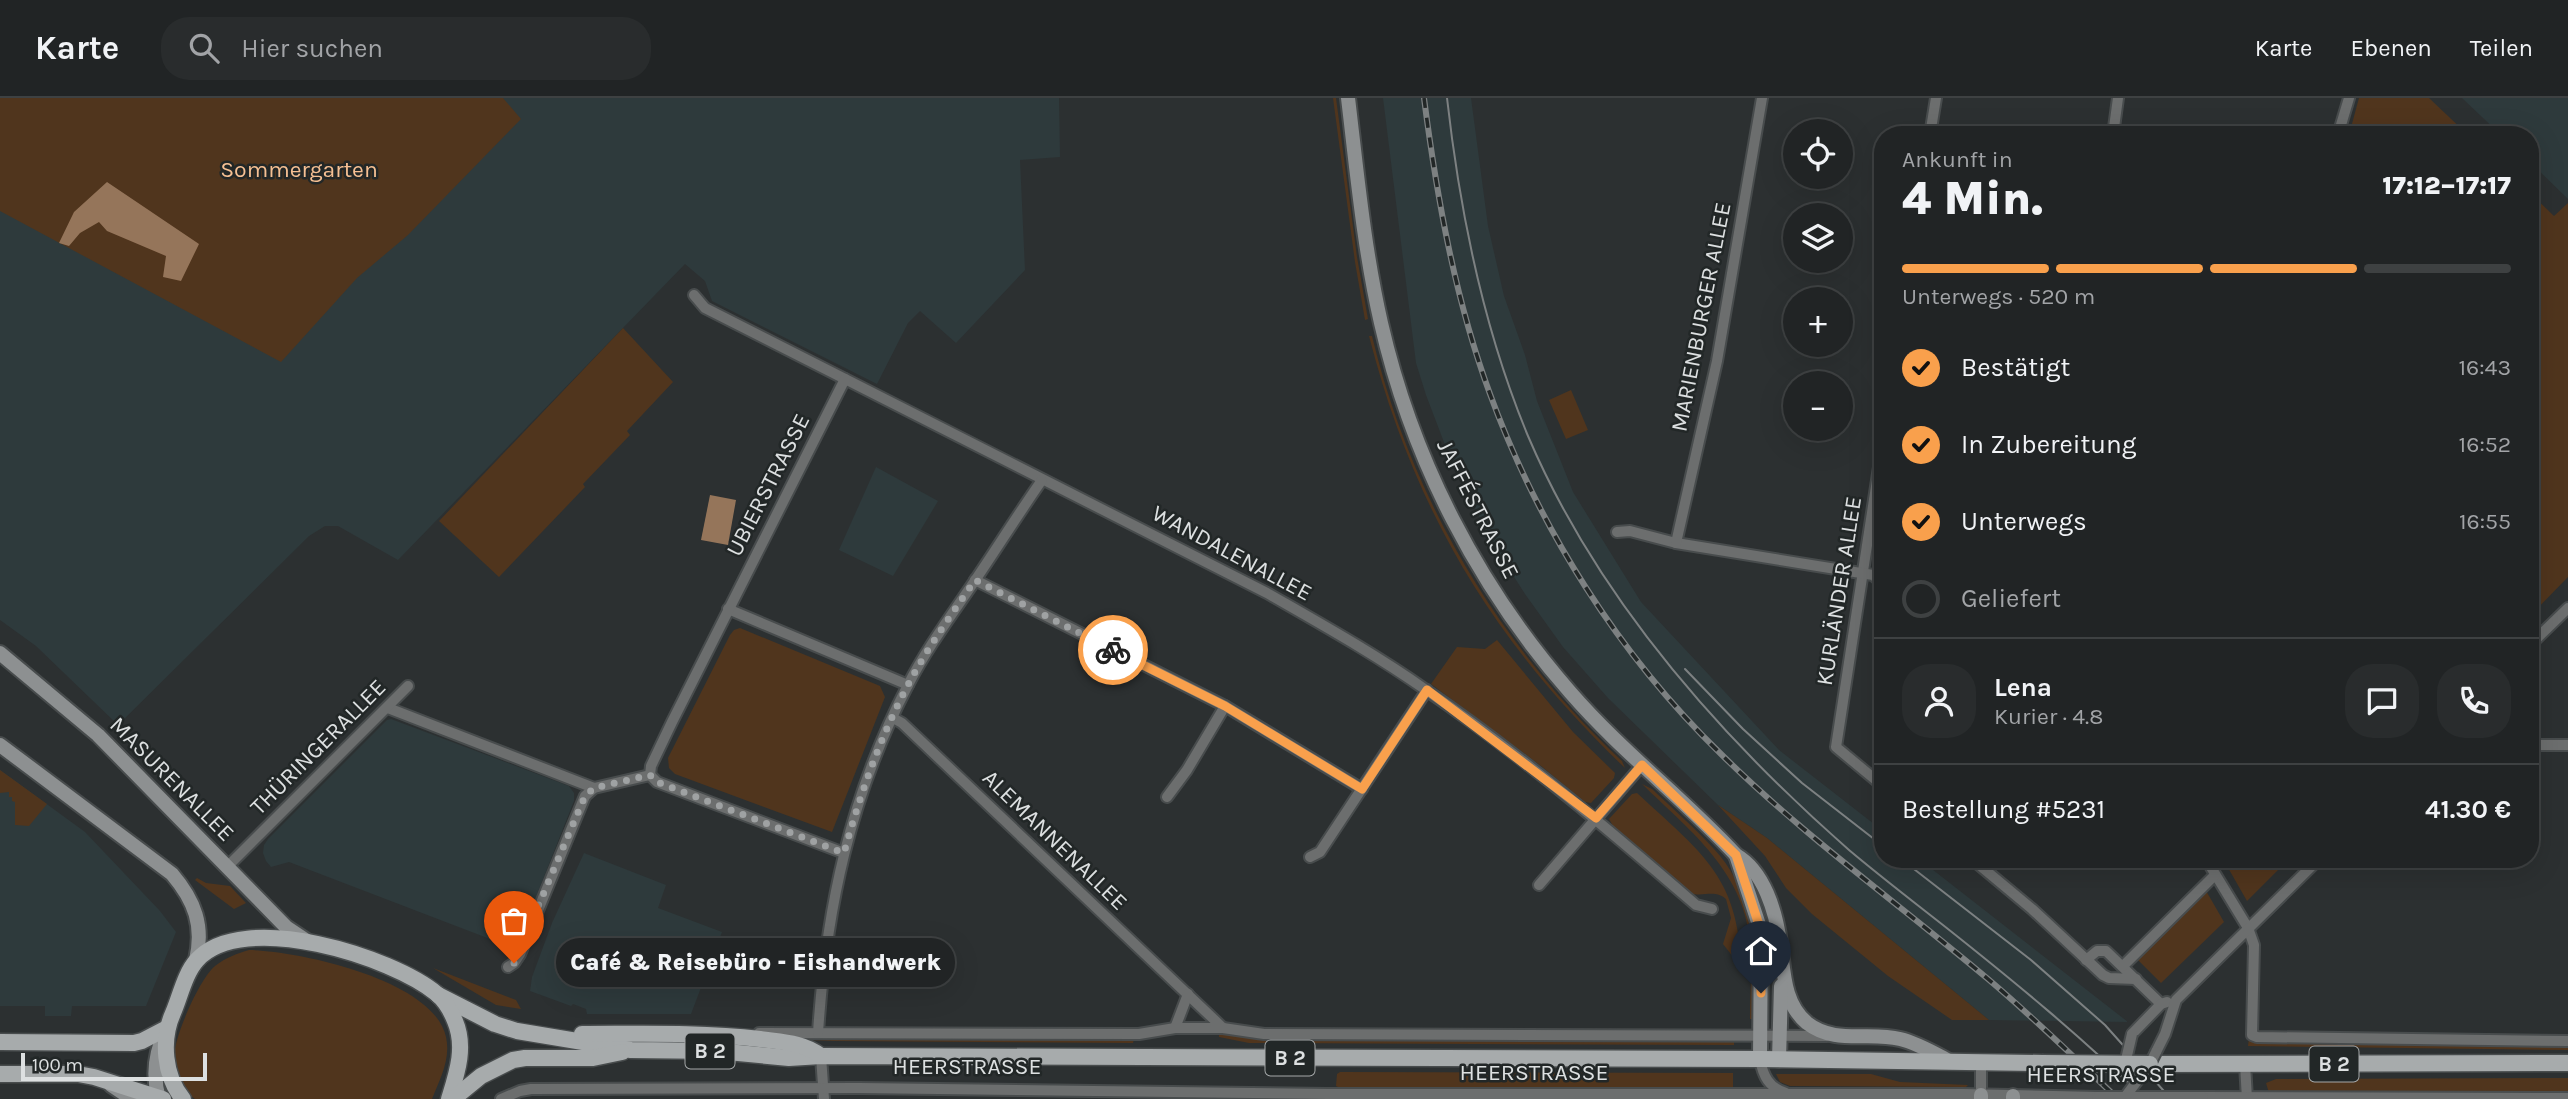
<!DOCTYPE html>
<html lang="de">
<head>
<meta charset="utf-8">
<style>
	:root { --surface:#212425; --page:#292c2d; --text:#f1f3f6; --muted:#a2a4a7; --line:#3e4142; --accent:#f9a04c }
	body { margin:0; font-family:Karla,sans-serif; background:var(--page); color:var(--text); height:100vh; display:flex; flex-direction:column; font-size:26px; white-space:nowrap }
	* { box-sizing:border-box; margin:0 }
	p { font-size:23px; color:var(--muted) }
	.icon { flex:none; width:38px; height:38px; fill:none; stroke:currentColor; stroke-width:2; stroke-linecap:round; stroke-linejoin:round }
	.map { position:relative; flex:1; overflow:hidden }
	.side { position:absolute; left:1874px; top:28px; width:665px; height:742px; display:flex; flex-direction:column; background:var(--surface); border-radius:28px; box-shadow:0 7px 28px #0002,0 0 0 2px var(--line) }
	.side>* { flex:none }
	.buttons { position:absolute; left:1783px; top:21px; display:grid; gap:14px }
	.buttons a { display:grid; place-items:center; width:70px; height:70px; border-radius:50%; background:var(--surface); box-shadow:0 7px 28px #0002,0 0 0 2px var(--line); font-size:35px }
	.scale { position:absolute; left:21px; bottom:18px; width:186px; box-sizing:border-box; padding-left:7px; border:4px solid #dde0e1; border-top:0; font-size:19px; line-height:24px; white-space:nowrap; color:#dde0e1; -webkit-text-stroke:5px #222727; paint-order:stroke }
	.pin { position:absolute; display:grid; place-items:center; width:60px; height:60px; color:#fff; margin:-72px -30px; border-radius:50% 50% 50% 0; rotate:-45deg; box-shadow:0 0 7px #0007 }
	.pin .icon { rotate:45deg }
	.courier { position:absolute; display:grid; place-items:center; width:70px; height:70px; margin:-35px; border:5px solid #f9a04c; border-radius:50%; background:#fff; color:#222; box-shadow:0 2px 9px #0007 }
	.bubble { position:absolute; height:49px; border-radius:24px; background:var(--surface); box-shadow:0 7px 28px #0002,0 0 0 2px var(--line); font-size:23px; font-weight:800; line-height:49px; text-align:center }
	.summary em { font-style:normal; font-weight:800 }
	.summary div { display:flex; flex-direction:column-reverse }
	.summary { display:flex; align-items:center; justify-content:space-between; height:119px; padding:0 28px }
	h1 { font-size:46px; font-weight:800; line-height:52px }
	.bar { display:grid; grid-template-columns:repeat(4,1fr); gap:10px 7px; align-content:center; height:84px; padding:0 28px }
	.bar i { height:9px; border-radius:5px; background:var(--line) }
	.bar .on { background:var(--accent) }
	.bar p { grid-column:span 4 }
	.line { display:flex; align-items:center; gap:18px; padding:0 28px; border-top:2px solid var(--line) }
	.line div { flex:1 }
	.round { display:grid; place-items:center; flex:none; width:74px; height:74px; border-radius:28px; background:var(--page) }
	ol { padding:0 28px; list-style:none }
	li { display:flex; align-items:center; gap:21px; height:77px }
	li p { margin-inline-start:auto }
	li .icon { padding:7px; border-radius:50%; background:var(--accent); color:#111; stroke-width:4 }
	li:last-child { color:var(--muted) }
	li i { width:38px; height:38px; border:4px solid var(--line); border-radius:50% }
	header { display:flex; align-items:center; gap:42px; box-sizing:border-box; height:98px; padding:0 35px; background:var(--surface); border-bottom:2px solid var(--line) }
	header strong { font-size:33px }
	nav { display:flex; gap:38px; margin-inline-start:auto; font-size:24px }
	.search { width:490px; height:63px; background:var(--page); display:flex; align-items:center; gap:18px; box-sizing:border-box; padding:0 24px; border-radius:28px; color:var(--muted); font-size:26px }
	.map>svg:first-child { display:block }
	.built { fill:#2e3a3c }
	.green { fill:#50351d }
	.water { fill:#95755a }
	.lines { fill:none; stroke-linecap:round; stroke-linejoin:round }
	.street-casing { stroke:#484c4d; stroke-width:14 }
	.secondary-casing { stroke:#484c4d; stroke-width:18 }
	.primary-casing { stroke:#484c4d; stroke-width:19 }
	.street { stroke:#6c6e6e; stroke-width:10 }
	.secondary { stroke:#8d9091; stroke-width:14 }
	.primary { stroke:#a7abac; stroke-width:16 }
	.tram { stroke:#7d8182; stroke-width:2 }
	.rail-casing { stroke:#7d8182; stroke-width:6 }
	.rail { stroke:#222727; stroke-width:3.5; stroke-dasharray:10; stroke-linecap:butt }
	.street-bridge-casing { stroke:#484c4d; stroke-width:14; stroke-linecap:butt }
	.primary-bridge-casing { stroke:#484c4d; stroke-width:19; stroke-linecap:butt }
	.street-bridge { stroke:#6c6e6e; stroke-width:10 }
	.primary-bridge { stroke:#a7abac; stroke-width:16 }
	.done { stroke:#9fa2a3; stroke-width:7; stroke-dasharray:0 12.6 }
	.route { stroke:#f9a04c; stroke-width:9 }
	.labels { text-anchor:middle; dominant-baseline:central; stroke-width:5; stroke-linejoin:round; paint-order:stroke }
	.shield { fill:#222727; stroke:#a5a8a9; stroke-width:2 }
	.shield-label { font-size:21px; font-weight:bold; fill:#dde0e1 }
	.park-label { font-size:23px; fill:#f6c093; stroke:#222727 }
	.street-label { font-size:23px; fill:#dde0e1; stroke:#222727 }
</style>
</head>
<body>
<header>
<strong>Karte</strong>
<div class="search"><svg class="icon" aria-label="search" viewBox="0 0 24 24"><circle cx="10" cy="10" r="6"/><path d="M15 15l6 6"/></svg>Hier suchen</div>
<nav><a>Karte</a><a>Ebenen</a><a>Teilen</a></nav>
</header>
<div class="map">
<svg width="2568" height="1001" viewBox="0 0 2568 1001">
	<rect width="100%" height="100%" fill="#2c3031"/>
	<g class="built">
		<polygon points="0,0 1059,0 1060,59 1020,62 1025,172 956,245 920,213 908,225 877,286 712,203 705,183 685,166 398,462 338,428 325,428 309,438 118,627 36,548 0,522"/>
		<polygon points="1383,0 1471,0 1488,128 1504,198 1525,257 1537,303 1573,394 1641,504 1779,652 1883,733 1883,761 1919,761 2128,924 1989,922 1767,740 1718,707 1608,600 1563,549 1525,496 1493,446 1450,360 1426,297 1416,265"/>
		<polygon points="2462,0 2568,0 2568,101 2531,65 2530,37 2501,37"/>
		<polygon points="876,369 938,403 893,478 839,452"/>
		<polygon points="391,621 569,688 574,695 574,703 513,857 503,846 289,764 271,769 266,763 263,755 264,747 268,741 387,622"/>
		<polygon points="0,672 85,734 160,813 176,834 146,908 72,908 71,918 45,918 45,908 0,908"/>
		<polygon points="584,755 666,787 658,810 722,834 691,916 587,916 586,911 573,906 571,908 530,893 532,879 552,825"/>
	</g>
	<g class="green">
		<polygon points="0,0 503,0 521,21 408,137 357,180 281,264 0,113"/>
		<polygon points="1333,0 1336,0 1357,159 1368,221 1365,222 1355,164"/>
		<polygon points="2359,0 2429,0 2468,37 2349,37"/>
		<polygon points="2531,96 2554,118 2568,105 2568,479 2531,517"/>
		<polygon points="623,230 673,284 627,333 630,337 583,386 585,389 499,479 439,423"/>
		<path d="M 1369,238 L 1372,238 C 1411,401 1500,549 1622,663 L 1625,670 C 1494,545 1414,413 1369,238 Z"/>
		<polygon points="1571,292 1588,332 1566,341 1549,302"/>
		<polygon points="740,530 880,588 885,599 832,734 675,676 669,670 668,660 730,537 734,532"/>
		<polygon points="1497,542 1573,634 1615,675 1614,680 1591,705 1585,704 1541,668 1431,586 1457,549 1485,551"/>
		<polygon points="0,672 47,706 29,728 15,727 15,704 12,703 12,699 9,699 9,694 0,695"/>
		<path d="M 1642,686 L 1652,691 C 1673,711 1695,730 1714,751 C 1758,798 1754,861 1753,921 L 1750,921 C 1750,893 1753,863 1749,835 C 1739,769 1687,730 1642,686 Z"/>
		<path d="M 1637,695 C 1699,753 1739,777 1741,869 L 1723,846 L 1731,820 L 1726,801 C 1713,790 1702,801 1688,794 L 1613,728 L 1609,721 L 1632,696 Z"/>
		<polygon points="1718,707 1767,740 1989,922 1952,922 1888,878 1812,816 1786,790 1765,758"/>
		<polygon points="2223,761 2289,761 2247,803"/>
		<polygon points="197,780 206,785 230,788 246,805 234,811 195,782"/>
		<polygon points="2205,791 2224,824 2161,885 2136,860"/>
		<path d="M 249,852 C 300,853 434,882 446,939 C 451,961 440,981 432,1001 L 195,1001 C 186,995 177,981 174,970 C 168,950 199,881 215,868 C 225,860 238,855 249,852 Z"/>
		<polygon points="433,870 516,902 521,911 496,907"/>
		<polygon points="1219,935 1264,941 1734,943 1734,947 1249,945 1219,939"/>
		<polygon points="783,939 1134,941 1133,945 834,943 785,941"/>
		<polygon points="2249,940 2568,948 2568,952 2248,948"/>
		<polygon points="1340,974 1733,975 1733,992 1340,990 1336,988 1337,976"/>
		<polygon points="1776,976 1871,976 1900,984 1968,987 1966,989 1790,988 1780,984"/>
		<polygon points="2568,980 2568,996 2269,995 2266,985 2276,981"/>
	</g>
	<g class="water">
		<polygon points="107,84 199,146 181,183 163,179 166,158 107,133 99,124 80,135 69,148 59,145 74,114"/>
		<polygon points="710,397 736,402 728,447 701,442"/>
	</g>
	<g class="lines">
		<defs>
			<g id="street">
				<polyline points="1930,37 1936,0"/>
				<polyline points="2113,37 2118,0"/>
				<polyline points="2338,37 2349,0"/>
				<path d="M 694,197 L 705,210 L 1267,495 C 1321,526 1375,556 1426,592 C 1521,657 1609,732 1696,807 L 1712,811"/>
				<polyline points="1883,343 1836,649 1883,688"/>
				<polyline points="1617,434 1630,433 1676,445 1873,477 1883,486"/>
				<polyline points="1676,445 1717,263 1762,0"/>
				<polyline points="975,482 1225,608 1362,691"/>
				<polyline points="728,511 908,587"/>
				<polyline points="2530,547 2568,510"/>
				<polyline points="388,610 594,690"/>
				<polyline points="893,620 902,625 1223,930"/>
				<polyline points="2530,647 2568,647"/>
				<polyline points="650,677 651,668 672,624 845,281"/>
				<polyline points="650,677 657,684 844,755"/>
				<polyline points="1167,699 1187,672 1225,608"/>
				<polyline points="1310,759 1320,754 1427,592"/>
				<polyline points="1972,761 2032,811 2103,877 2109,880 2136,881"/>
				<polyline points="2206,761 2248,830 2254,847 2252,937 2257,939 2568,943"/>
				<polyline points="227,769 408,588"/>
				<polyline points="1539,787 1642,667"/>
				<polyline points="2086,862 2097,853 2106,853 2161,906"/>
				<polyline points="2123,868 2215,777"/>
				<polyline points="508,869 514,865 520,856 585,698 594,690 650,677"/>
				<polyline points="1175,930 1188,896"/>
				<polyline points="759,935 1139,936 1175,930 1223,930 1264,936 1827,938"/>
				<path d="M 818,935 C 826,811 850,698 908,587 C 927,550 951,518 974,484 C 997,450 1019,415 1042,382"/>
				<polyline points="2132,936 2161,906 2167,904"/>
				<polyline points="2156,954 2165,936 2176,902 2319,761"/>
				<polyline points="821,958 824,1001"/>
				<path d="M 1760,961 C 1763,978 1769,990 1786,995"/>
				<polyline points="1981,964 1981,997"/>
				<polyline points="2245,966 2247,1001"/>
				<polyline points="2203,999 2568,1000"/>
				<polyline points="501,1001 520,993 531,991 859,990 1328,996 1963,996 2097,999"/>
			</g>
			<g id="secondary">
				<path d="M 1348,0 C 1357,75 1364,151 1381,225 C 1412,361 1478,489 1570,594 C 1621,653 1683,700 1736,757 C 1764,773 1776,814 1780,845 C 1784,873 1783,905 1807,925 C 1835,947 1869,933 1900,941 C 1917,945 1934,955 1949,963"/>
				<polyline points="0,555 98,637 286,829 307,843"/>
				<path d="M 0,647 L 172,776 C 195,803 204,828 196,862"/>
				<polyline points="1736,757 1761,833 1760,961"/>
				<polyline points="1779,962 1781,888"/>
				<polyline points="111,987 132,1001"/>
				<path d="M 159,1001 C 152,977 155,955 166,932"/>
				<polyline points="1981,1001 1981,997"/>
				<polyline points="2013,1001 2013,998"/>
			</g>
			<g id="primary">
				<polyline points="438,897 495,926 517,933 631,952 717,953 789,960 821,958 1760,961 2042,965"/>
				<path d="M 582,936 C 642,936 700,934 760,941 C 781,944 803,944 821,958"/>
				<polyline points="0,944 134,945 142,943 167,930"/>
				<polyline points="2150,966 2568,965"/>
				<polyline points="0,976 78,976 94,979 163,1001"/>
				<path d="M 183,1001 C 164,978 161,942 173,915 C 180,899 185,875 197,862 C 243,811 393,859 437,896 C 445,903 451,913 455,923 C 466,949 457,975 449,1001"/>
				<polyline points="453,1001 481,978 513,962 525,960 593,960 622,954"/>
			</g>
		</defs>
		<use href="#street" class="street-casing"/>
		<use href="#secondary" class="secondary-casing"/>
		<use href="#primary" class="primary-casing"/>
		<use href="#street" class="street"/>
		<use href="#secondary" class="secondary"/>
		<use href="#primary" class="primary"/>
		<g class="tram">
			<path d="M 1447,0 C 1460,116 1483,230 1528,338 C 1597,500 1718,637 1849,752 C 1881,779 1915,805 1948,831 C 2016,885 2083,940 2145,1001"/>
			<polyline points="1685,571 1743,631 1802,685 1883,748"/>
			<polyline points="1901,761 2031,862 2105,927 2171,1001"/>
		</g>
		<defs>
			<path id="rail" d="M 1424,0 C 1437,100 1455,201 1490,296 C 1539,430 1619,557 1721,656 C 1804,738 1899,806 1988,881 C 2033,919 2075,960 2118,1001"/>
		</defs>
		<use href="#rail" class="rail-casing"/>
		<use href="#rail" class="rail"/>
		<defs>
			<g id="street-bridge">
				<polyline points="2125,966 2132,936"/>
				<polyline points="2097,999 2203,999"/>
				<polyline points="2125,999 2150,966 2156,954"/>
			</g>
			<polyline id="primary-bridge" points="2042,965 2150,966"/>
		</defs>
		<use href="#street-bridge" class="street-bridge-casing"/>
		<use href="#primary-bridge" class="primary-bridge-casing"/>
		<use href="#street-bridge" class="street-bridge"/>
		<use href="#primary-bridge" class="primary-bridge"/>
	</g>
	<g class="lines">
		<path class="done" d="M 514,865 L 585,698 L 594,690 L 650,677 L 657,684 L 844,755 C 860,697 880,639 909,585 C 928,549 952,516 975,482 L 1113,552"/>
		<polyline class="route" points="1113,552 1225,608 1362,691 1427,592 1596,720 1642,667 1736,757 1761,833 1761,895"/>
	</g>
	<g class="labels">
		<g class="shield">
			<rect x="685.5" y="935.5" width="49" height="35" rx="5"/>
			<rect x="1265.5" y="942.5" width="49" height="35" rx="5"/>
			<rect x="2309.5" y="948.5" width="49" height="35" rx="5"/>
		</g>
		<g class="shield-label">
			<text x="710" y="953">B 2</text>
			<text x="1290" y="960">B 2</text>
			<text x="2334" y="966">B 2</text>
		</g>
		<g class="park-label">
			<text x="299" y="71">Sommergarten</text>
		</g>
		<g class="street-label">
			<text transform="translate(1701 219) rotate(-79)">MARIENBURGER ALLEE</text>
			<text transform="translate(768 387) rotate(-63)">UBIERSTRASSE</text>
			<text transform="translate(1478 411) rotate(63)">JAFFÉSTRASSE</text>
			<text transform="translate(1232 455) rotate(28)">WANDALENALLEE</text>
			<text transform="translate(1839 493) rotate(-81)">KURLÄNDER ALLEE</text>
			<text transform="translate(318 649) rotate(-45)">THÜRINGERALLEE</text>
			<text transform="translate(172 681) rotate(45)">MASURENALLEE</text>
			<text transform="translate(1055 742) rotate(44)">ALEMANNENALLEE</text>
			<text x="967" y="968">HEERSTRASSE</text>
			<text x="1534" y="974">HEERSTRASSE</text>
			<text x="2101" y="976">HEERSTRASSE</text>
		</g>
	</g>
</svg>
<div class="buttons">
<a><svg class="icon" aria-label="locate" viewBox="0 0 24 24"><circle cx="12" cy="12" r="6"/><path d="M12 2v4M12 18v4M2 12h4M18 12h4"/></svg></a>
<a><svg class="icon" aria-label="layers" viewBox="0 0 24 24"><path d="M12 4l9 5-9 5-9-5zM3 14l9 5 9-5"/></svg></a>
<a>+</a>
<a>−</a>
</div>
<div class="scale">100 m</div>
<div class="pin" style="left:514px;top:865px;background:#ea580c"><svg class="icon" aria-label="bag" viewBox="0 0 24 24"><path d="M5 8h14l-1 12H6zM9 8a3 3 0 0 1 6 0"/></svg></div>
<div class="pin" style="left:1761px;top:895px;background:#1f2937"><svg class="icon" aria-label="home" viewBox="0 0 24 24"><path d="M3 11l9-7 9 7M6 9v11h12V9"/></svg></div>
<div class="courier" style="left:1113px;top:552px"><svg class="icon" aria-label="bike" viewBox="0 0 24 24"><circle cx="6" cy="16" r="4"/><circle cx="18" cy="16" r="4"/><path d="M6 16l4-8h5l3 8M10 8l3 8H6M13 5h3"/></svg></div>
<div class="bubble" style="left:556px;top:840px;width:399px">Café &amp; Reisebüro - Eishandwerk</div>
<section class="side">
<div class="summary"><div><h1>4 Min.</h1><p>Ankunft in</p></div><em>17:12–17:17</em></div>
<div class="bar"><i class="on"></i><i class="on"></i><i class="on"></i><i></i><p>Unterwegs · 520 m</p></div>
<ol>
<li><svg class="icon" aria-label="check" viewBox="0 0 24 24"><path d="M5 12l5 5 9-10"/></svg>Bestätigt<p>16:43</p></li>
<li><svg class="icon" aria-label="check" viewBox="0 0 24 24"><path d="M5 12l5 5 9-10"/></svg>In Zubereitung<p>16:52</p></li>
<li><svg class="icon" aria-label="check" viewBox="0 0 24 24"><path d="M5 12l5 5 9-10"/></svg>Unterwegs<p>16:55</p></li>
<li><i></i>Geliefert</li>
</ol>
<div class="line" style="height:126px"><a class="round"><svg class="icon" aria-label="person" viewBox="0 0 24 24"><circle cx="12" cy="8" r="4"/><path d="M4 21q1-7 8-7t8 7"/></svg></a><div><b>Lena</b><p>Kurier · 4.8</p></div><a class="round"><svg class="icon" aria-label="chat" viewBox="0 0 24 24"><path d="M4 5h16v11H9l-5 4z"/></svg></a><a class="round"><svg class="icon" aria-label="phone" viewBox="0 0 24 24"><path d="M5 4h4l2 5-3 2q2 4 5 5l2-3 5 2v4C11 20 4 13 5 4z"/></svg></a></div>
<div class="line" style="height:91px"><div>Bestellung #5231</div><b>41.30 €</b></div>
</section>
</div>
</body>
</html>
